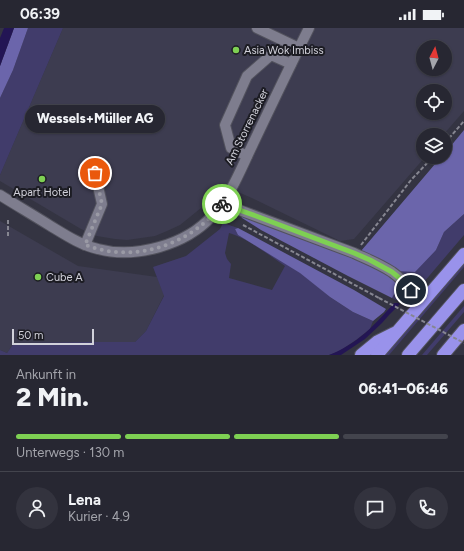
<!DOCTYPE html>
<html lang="de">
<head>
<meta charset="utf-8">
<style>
	:root { --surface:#272732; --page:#33333e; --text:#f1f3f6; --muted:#a4a5ac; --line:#43444d; --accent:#7ed053 }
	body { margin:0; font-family:Figtree,sans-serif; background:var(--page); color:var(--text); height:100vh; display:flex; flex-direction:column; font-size:15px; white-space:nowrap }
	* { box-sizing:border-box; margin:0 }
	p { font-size:13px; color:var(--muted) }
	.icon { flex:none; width:22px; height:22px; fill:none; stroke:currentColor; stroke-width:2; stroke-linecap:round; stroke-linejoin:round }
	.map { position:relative; height:327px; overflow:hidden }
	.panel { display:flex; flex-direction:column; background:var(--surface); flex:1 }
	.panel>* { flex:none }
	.needle { width:26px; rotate:6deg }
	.controls { position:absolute; left:416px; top:12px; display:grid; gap:8px }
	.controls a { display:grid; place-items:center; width:36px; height:36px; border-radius:50%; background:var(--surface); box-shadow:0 1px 3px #0004,0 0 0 1px var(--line); font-size:20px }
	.scale { position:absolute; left:12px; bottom:10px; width:82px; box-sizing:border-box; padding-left:4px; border:2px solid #d1d1da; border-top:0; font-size:11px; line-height:14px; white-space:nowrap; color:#d1d1da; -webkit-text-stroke:3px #1c1c23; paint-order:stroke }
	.pin { position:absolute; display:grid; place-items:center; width:34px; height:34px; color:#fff; margin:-17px; border:2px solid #fff; border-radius:50%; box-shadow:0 1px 4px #0007 }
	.courier { position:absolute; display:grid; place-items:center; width:40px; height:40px; margin:-20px; border:3px solid #7ed053; border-radius:50%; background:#fff; color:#222; box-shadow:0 1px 5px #0007 }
	.bubble { position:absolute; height:28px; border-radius:14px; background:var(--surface); box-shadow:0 1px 3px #0004,0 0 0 1px var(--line); font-size:13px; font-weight:800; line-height:28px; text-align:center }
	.head em { font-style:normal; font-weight:800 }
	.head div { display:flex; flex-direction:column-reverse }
	.head { display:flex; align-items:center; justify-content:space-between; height:68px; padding:0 16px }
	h1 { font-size:26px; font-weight:800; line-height:30px }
	.bar { display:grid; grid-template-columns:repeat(4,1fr); gap:6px 4px; align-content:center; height:48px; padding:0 16px }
	.bar i { height:5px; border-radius:3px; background:var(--line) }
	.bar .on { background:var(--accent) }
	.bar p { grid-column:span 4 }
	.line { display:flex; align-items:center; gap:10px; padding:0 16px; border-top:1px solid var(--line) }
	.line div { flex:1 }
	.round { display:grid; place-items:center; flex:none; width:42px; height:42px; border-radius:21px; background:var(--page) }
	.status { display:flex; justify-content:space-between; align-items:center; height:28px; padding:0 20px; background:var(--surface); direction:ltr }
	.status svg { height:11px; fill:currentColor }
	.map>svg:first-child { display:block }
	.built { fill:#3d3c50; fill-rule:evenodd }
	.green { fill:#413c6b; fill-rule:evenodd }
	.forest { fill:#6b65ab }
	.water { fill:#231554 }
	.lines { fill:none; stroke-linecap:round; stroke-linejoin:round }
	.minor-casing { stroke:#52525d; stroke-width:12 }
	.highway-casing { stroke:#52525d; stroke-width:14 }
	.path { stroke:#868691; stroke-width:2; stroke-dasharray:4 2; stroke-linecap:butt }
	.minor { stroke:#7e7d8e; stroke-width:10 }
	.highway { stroke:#9992eb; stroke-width:12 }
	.path-bridge { stroke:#868691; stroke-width:2; stroke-dasharray:4 2; stroke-linecap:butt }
	.done { stroke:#9a9aa5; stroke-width:4; stroke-dasharray:0 7.2 }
	.route { stroke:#7ed053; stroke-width:5 }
	.poi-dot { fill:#7ed053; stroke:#1c1c23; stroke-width:1.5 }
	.labels { text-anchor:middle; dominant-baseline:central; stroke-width:4; stroke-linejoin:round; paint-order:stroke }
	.poi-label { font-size:11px; fill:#d1d1da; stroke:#1c1c23; text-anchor:start }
	.street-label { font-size:11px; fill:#d1d1da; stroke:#1c1c23 }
</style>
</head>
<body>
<div class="status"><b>06:39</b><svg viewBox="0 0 49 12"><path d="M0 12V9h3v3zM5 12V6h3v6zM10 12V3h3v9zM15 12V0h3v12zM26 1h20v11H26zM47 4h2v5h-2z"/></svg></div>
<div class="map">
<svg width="464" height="327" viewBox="0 0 464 327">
	<rect width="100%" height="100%" fill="#343442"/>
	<g class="built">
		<path d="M 63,0 L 464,0 L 464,83 L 443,107 L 423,107 L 423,129 L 425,129 L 354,211 L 340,213 L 252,170 L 219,156 L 201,180 L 180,197 L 167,203 L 155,208 L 127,212 L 115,211 L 97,208 L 81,201 L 0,153 L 0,147 ZM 423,19 L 445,19 L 445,41 L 423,41 ZM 423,63 L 445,63 L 445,85 L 423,85 Z"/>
		<polygon points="0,193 78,238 157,249 164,267 146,303 135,314 89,314 14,315 7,325 0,322"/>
	</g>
	<g class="green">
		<polygon points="28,0 63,0 0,147 0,70 13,42"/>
		<polygon points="464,186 464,207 418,261 412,258 397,243 436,222 444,204"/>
		<path d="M 223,195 L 238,200 L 235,201 L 238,207 L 301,245 L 330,269 L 353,284 L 373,293 L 370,301 L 356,312 L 338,324 L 329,327 L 0,327 L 0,322 L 7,325 L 14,315 L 89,314 L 135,314 L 146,303 L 164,268 L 153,239 L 186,228 L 220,201 ZM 229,205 C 247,210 269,227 285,238 L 272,262 L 229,250 L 231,236 L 227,231 L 225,225 Z"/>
		<polygon points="464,232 464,239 389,327 382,327"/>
		<polygon points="399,254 407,263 411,272 406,277 392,270 397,261"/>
		<polygon points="464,278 464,284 427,327 422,327"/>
	</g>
	<g class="forest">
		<polygon points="14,0 28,0 13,42 0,70 0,38"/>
		<polygon points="464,102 464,186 444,204 436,222 415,244 397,243 361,223 441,129 445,129 445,125"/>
		<polygon points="241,187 365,233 399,254 397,261 392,270 348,248 261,202 242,190 241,188"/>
		<polygon points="238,200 354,262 386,281 384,284 373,293 353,284 330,269 300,245 238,207 235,201"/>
	</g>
	<g class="water">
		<polygon points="4,0 14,0 0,38 0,10"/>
		<path d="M 394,275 L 398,275 L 400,276 L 389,287 L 382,295 L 365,311 L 341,327 L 329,327 C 356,317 376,296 394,275 Z"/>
	</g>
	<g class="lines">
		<defs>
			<g id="minor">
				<polyline points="257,0 299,20"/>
				<polyline points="247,128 231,120 225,97 247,48 271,27 291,36"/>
				<path d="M 0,167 C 16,177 33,187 49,197 C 64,206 80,217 98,221 C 135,231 186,217 212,188 C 230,169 240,143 251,120 C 270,80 289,40 309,0"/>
				<path d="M 224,174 L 242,183 L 354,225 C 367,231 380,236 392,244 C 399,249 405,255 411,262"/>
				<polyline points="85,217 102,176 95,145"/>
			</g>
			<g id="highway">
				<polyline points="361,327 378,313 394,305"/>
				<polyline points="377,327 464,226"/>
				<polyline points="408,327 464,262"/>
				<polyline points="443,327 464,302"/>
			</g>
		</defs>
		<use href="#minor" class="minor-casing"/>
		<use href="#highway" class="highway-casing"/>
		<g class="path">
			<polyline points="445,115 464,93"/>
			<polyline points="243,197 379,270"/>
			<polyline points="8,208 8,191"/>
			<polyline points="361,217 411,152 433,129"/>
		</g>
		<use href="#minor" class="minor"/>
		<use href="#highway" class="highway"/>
		<polyline class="path-bridge" points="379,270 464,315"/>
	</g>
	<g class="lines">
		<path class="done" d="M 95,145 L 102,176 L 85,217 C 95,220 106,224 118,224 C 157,227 198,208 222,176"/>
		<polyline class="route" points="222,176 224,174 242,183 256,188 354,225 370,232 392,244 403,253 411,262"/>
	</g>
	<g class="poi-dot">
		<circle cx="236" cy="22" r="4"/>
		<circle cx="42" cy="151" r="4"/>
		<circle cx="38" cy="249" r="4"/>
	</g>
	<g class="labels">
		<g class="poi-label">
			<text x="244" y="22">Asia Wok Imbiss</text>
			<text x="42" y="164" text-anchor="middle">Apart Hotel</text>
			<text x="46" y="249">Cube A</text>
		</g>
		<g class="street-label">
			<text transform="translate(247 99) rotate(-64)">Am Storrenacker</text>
		</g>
	</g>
</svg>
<div class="controls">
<a><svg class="needle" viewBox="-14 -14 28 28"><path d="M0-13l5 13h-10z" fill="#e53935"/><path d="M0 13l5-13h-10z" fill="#a4a5ac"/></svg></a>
<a><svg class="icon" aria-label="locate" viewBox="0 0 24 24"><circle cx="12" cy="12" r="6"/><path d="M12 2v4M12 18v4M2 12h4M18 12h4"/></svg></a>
<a><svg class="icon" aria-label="layers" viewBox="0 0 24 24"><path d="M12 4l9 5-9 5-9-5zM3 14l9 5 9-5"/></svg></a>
</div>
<div class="scale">50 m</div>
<div class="pin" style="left:95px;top:145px;background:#ea580c"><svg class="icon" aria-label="bag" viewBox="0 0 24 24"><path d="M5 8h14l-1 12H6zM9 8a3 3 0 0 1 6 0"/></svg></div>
<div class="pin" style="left:411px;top:262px;background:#1f2937"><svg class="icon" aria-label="home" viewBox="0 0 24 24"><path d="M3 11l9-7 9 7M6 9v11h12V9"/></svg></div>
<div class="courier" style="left:222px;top:176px"><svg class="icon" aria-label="bike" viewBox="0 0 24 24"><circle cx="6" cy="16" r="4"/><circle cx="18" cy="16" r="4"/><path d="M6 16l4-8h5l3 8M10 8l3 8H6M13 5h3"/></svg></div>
<div class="bubble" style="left:25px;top:77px;width:140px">Wessels+Müller AG</div>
</div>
<section class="panel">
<div class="head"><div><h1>2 Min.</h1><p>Ankunft in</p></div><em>06:41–06:46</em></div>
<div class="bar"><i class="on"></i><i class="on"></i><i class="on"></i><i></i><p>Unterwegs · 130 m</p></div>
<div class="line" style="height:72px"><a class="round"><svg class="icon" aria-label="person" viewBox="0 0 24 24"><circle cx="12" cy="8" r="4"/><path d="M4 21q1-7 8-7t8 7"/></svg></a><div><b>Lena</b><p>Kurier · 4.9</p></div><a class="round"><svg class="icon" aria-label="chat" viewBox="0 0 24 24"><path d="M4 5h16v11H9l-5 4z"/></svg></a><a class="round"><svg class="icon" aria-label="phone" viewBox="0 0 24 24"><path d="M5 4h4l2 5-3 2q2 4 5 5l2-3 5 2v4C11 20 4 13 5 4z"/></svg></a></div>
</section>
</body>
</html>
